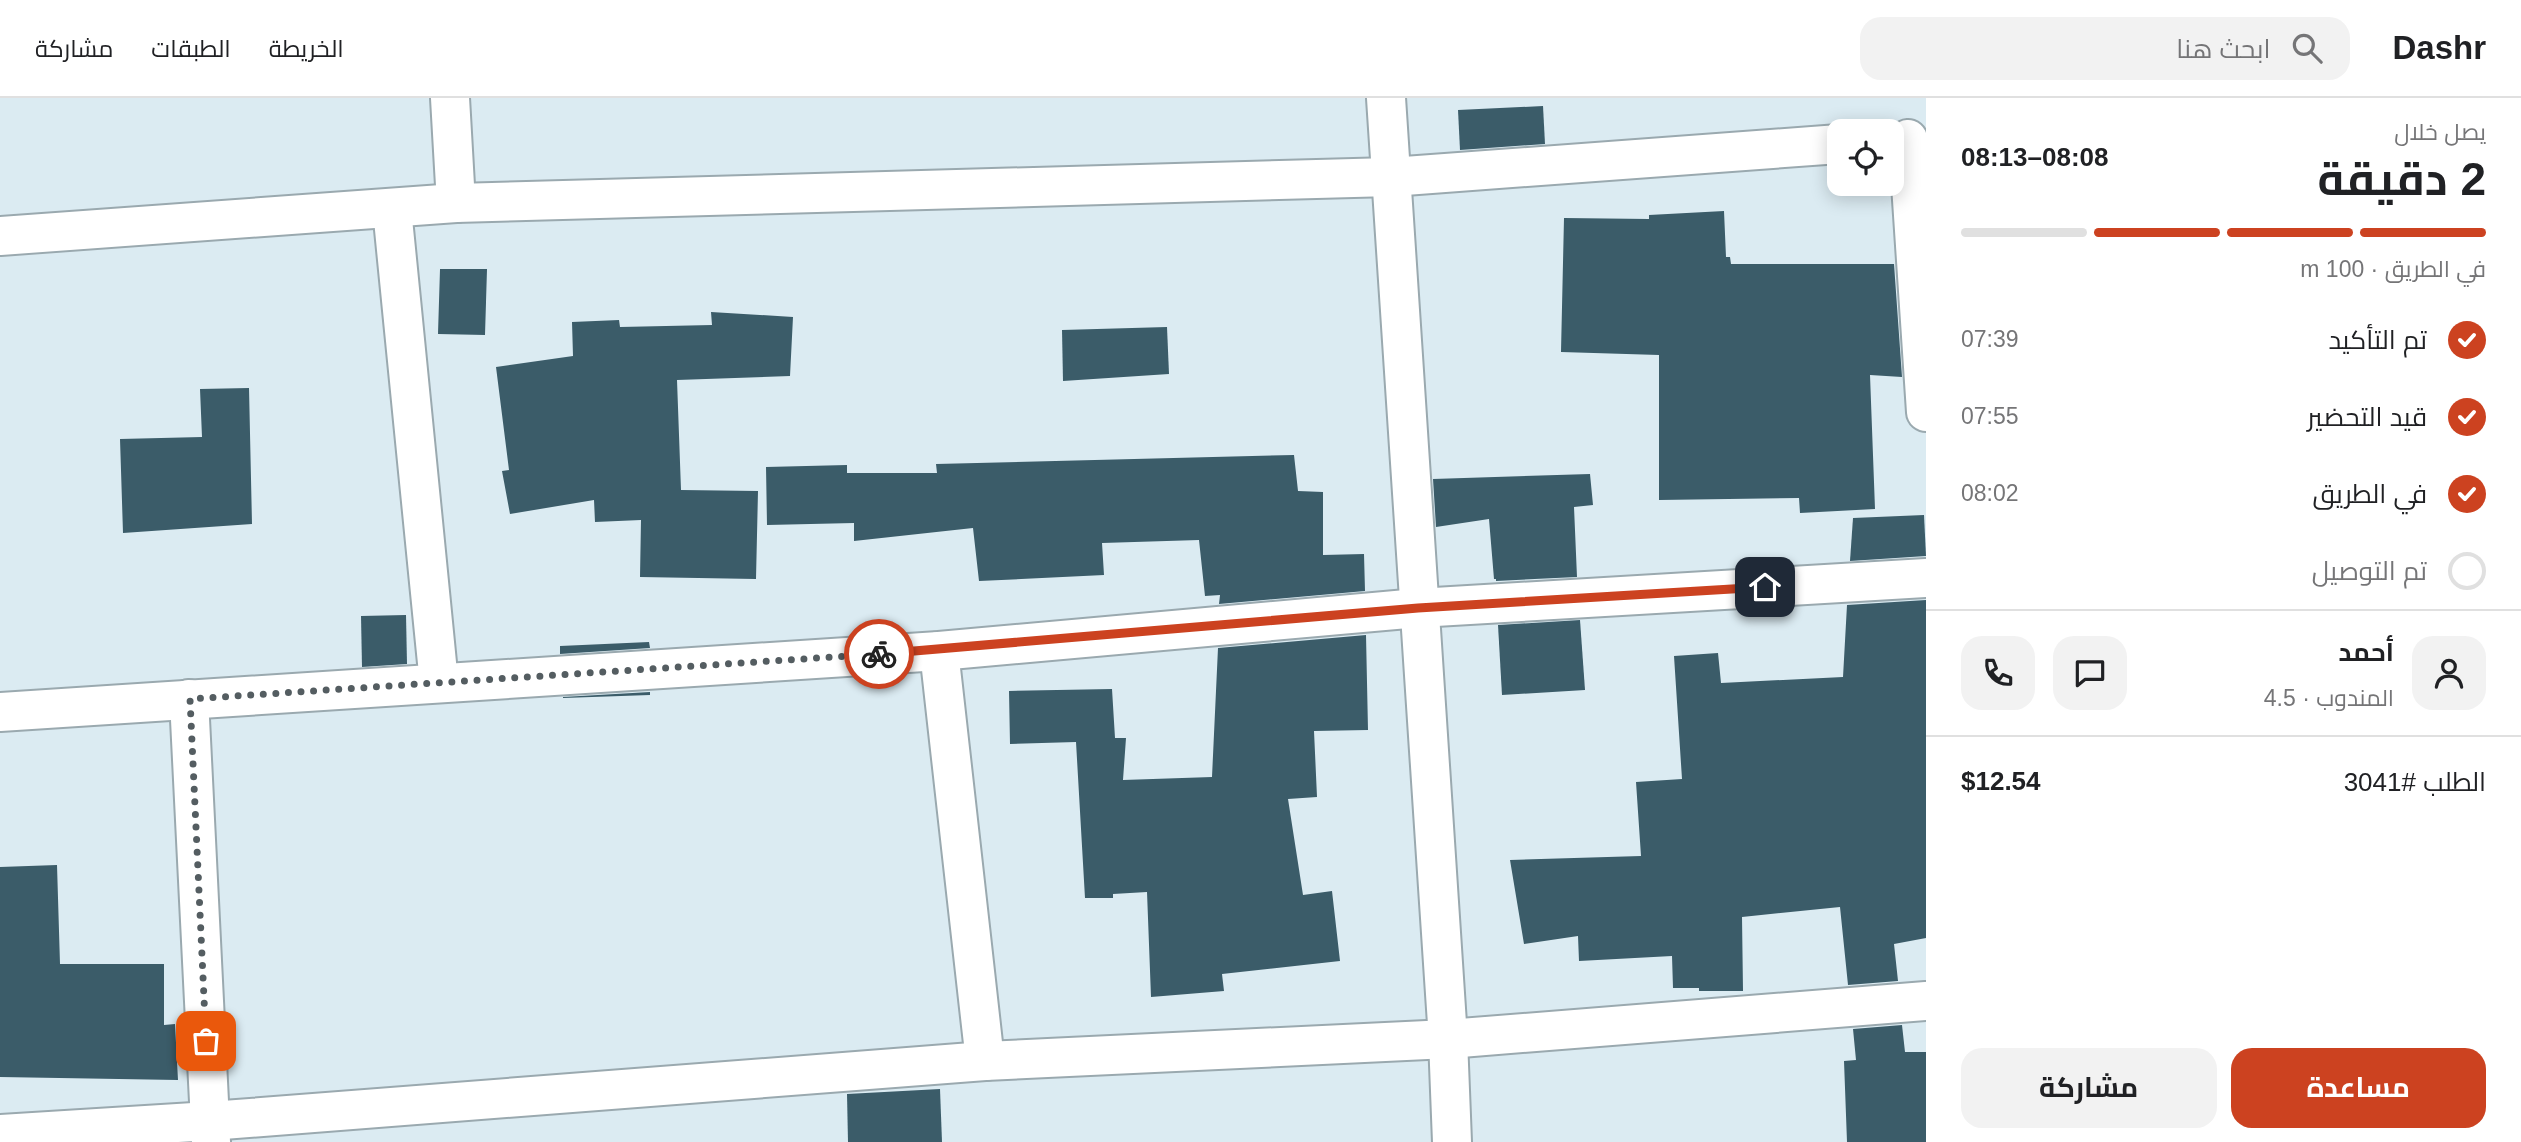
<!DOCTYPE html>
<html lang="ar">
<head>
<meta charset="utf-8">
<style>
	:root { --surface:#fff; --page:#f2f2f2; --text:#202124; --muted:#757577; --line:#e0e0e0; --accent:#cc4220 }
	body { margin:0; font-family:Helvetica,Cairo,sans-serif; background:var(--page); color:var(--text); direction:rtl; height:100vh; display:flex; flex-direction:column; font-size:26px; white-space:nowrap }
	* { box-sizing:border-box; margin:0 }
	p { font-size:23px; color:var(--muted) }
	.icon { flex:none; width:38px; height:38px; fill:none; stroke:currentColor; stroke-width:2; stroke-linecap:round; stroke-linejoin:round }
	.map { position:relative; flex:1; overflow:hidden; direction:ltr }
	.sheet { display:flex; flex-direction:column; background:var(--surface); width:595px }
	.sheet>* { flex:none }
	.buttons { position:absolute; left:1827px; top:21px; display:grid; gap:14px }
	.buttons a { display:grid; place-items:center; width:77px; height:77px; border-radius:14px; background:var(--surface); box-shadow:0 4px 18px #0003; font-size:35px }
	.pin { position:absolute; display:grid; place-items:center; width:60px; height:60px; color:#fff; margin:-30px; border-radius:14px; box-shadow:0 4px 10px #0006 }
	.courier { position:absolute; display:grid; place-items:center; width:70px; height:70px; margin:-35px; border:5px solid #cc4220; border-radius:50%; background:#fff; color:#222; box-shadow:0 2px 9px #0007 }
	.overview em { font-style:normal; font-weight:700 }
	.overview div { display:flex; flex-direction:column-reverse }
	.overview { display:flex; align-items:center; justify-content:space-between; height:119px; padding:0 35px }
	h1 { font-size:46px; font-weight:700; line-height:52px }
	.bar { display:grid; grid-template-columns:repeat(4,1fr); gap:10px 7px; align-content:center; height:84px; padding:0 35px }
	.bar i { height:9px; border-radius:5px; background:var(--line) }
	.bar .current { background:var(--accent) }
	.bar p { grid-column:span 4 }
	.line { display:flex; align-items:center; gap:18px; padding:0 35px; border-top:2px solid var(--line) }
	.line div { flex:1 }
	.round { display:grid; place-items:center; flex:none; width:74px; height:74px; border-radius:21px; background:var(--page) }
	ol { padding:0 35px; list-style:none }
	li { display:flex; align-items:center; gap:21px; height:77px }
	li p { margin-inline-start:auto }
	li .icon { padding:7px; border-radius:50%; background:var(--accent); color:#fff; stroke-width:4 }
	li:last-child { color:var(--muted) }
	li i { width:38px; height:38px; border:4px solid var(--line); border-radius:50% }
	.primary-button { display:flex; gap:14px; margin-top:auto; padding:14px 35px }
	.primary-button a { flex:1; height:80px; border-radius:21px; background:var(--accent); color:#fff; font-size:28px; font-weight:700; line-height:80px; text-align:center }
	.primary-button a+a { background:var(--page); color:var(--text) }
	header { display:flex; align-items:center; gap:42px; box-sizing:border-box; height:98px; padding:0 35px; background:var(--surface); border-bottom:2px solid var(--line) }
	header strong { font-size:33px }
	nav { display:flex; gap:38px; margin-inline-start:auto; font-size:24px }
	.search { width:490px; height:63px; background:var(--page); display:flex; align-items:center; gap:18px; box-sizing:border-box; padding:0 24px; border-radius:21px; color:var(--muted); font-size:26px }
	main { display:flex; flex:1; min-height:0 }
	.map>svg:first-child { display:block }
	.building { fill:#3b5c69 }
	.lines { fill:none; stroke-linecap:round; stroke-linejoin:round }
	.minor-casing { stroke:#9aa9af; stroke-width:42 }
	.minor { stroke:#fff; stroke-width:38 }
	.done { stroke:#545d61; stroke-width:7; stroke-dasharray:0 12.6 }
	.route { stroke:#cc4220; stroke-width:9 }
</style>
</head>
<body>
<header>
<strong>Dashr</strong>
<div class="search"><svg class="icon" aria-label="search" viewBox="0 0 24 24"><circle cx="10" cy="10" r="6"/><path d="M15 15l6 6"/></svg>ابحث هنا</div>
<nav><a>الخريطة</a><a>الطبقات</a><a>مشاركة</a></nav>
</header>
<main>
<section class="sheet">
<div class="overview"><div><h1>2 دقيقة</h1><p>يصل خلال</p></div><em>08:08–08:13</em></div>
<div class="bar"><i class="current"></i><i class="current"></i><i class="current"></i><i></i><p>في الطريق · 100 m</p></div>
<ol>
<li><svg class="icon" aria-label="check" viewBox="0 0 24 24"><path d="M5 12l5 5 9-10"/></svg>تم التأكيد<p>07:39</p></li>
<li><svg class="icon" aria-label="check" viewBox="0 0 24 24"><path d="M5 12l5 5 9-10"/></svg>قيد التحضير<p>07:55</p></li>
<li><svg class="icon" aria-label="check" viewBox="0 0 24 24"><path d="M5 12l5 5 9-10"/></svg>في الطريق<p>08:02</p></li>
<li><i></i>تم التوصيل</li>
</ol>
<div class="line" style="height:126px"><a class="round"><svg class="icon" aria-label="person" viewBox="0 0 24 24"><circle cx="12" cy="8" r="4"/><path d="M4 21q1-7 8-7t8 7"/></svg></a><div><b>أحمد</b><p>المندوب · 4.5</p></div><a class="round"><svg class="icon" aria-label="chat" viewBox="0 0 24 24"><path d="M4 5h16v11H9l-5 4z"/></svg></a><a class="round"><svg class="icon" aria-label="phone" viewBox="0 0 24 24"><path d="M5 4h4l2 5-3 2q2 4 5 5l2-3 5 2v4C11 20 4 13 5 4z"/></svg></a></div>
<div class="line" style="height:91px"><div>الطلب #3041</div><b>$12.54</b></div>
<div class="primary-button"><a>مساعدة</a><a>مشاركة</a></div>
</section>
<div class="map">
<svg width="1926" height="1044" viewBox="0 0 1926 1044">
	<rect width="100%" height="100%" fill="#dbebf2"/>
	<g class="building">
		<polygon points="1543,8 1545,46 1460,52 1458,12"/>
		<polygon points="1724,113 1726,159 1730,159 1731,166 1894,166 1902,279 1870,277 1875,411 1800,415 1799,400 1659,402 1659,257 1561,254 1564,120 1649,121 1649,117"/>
		<polygon points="440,171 487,171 485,237 438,236"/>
		<polygon points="711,214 793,219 790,278 677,282 681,392 758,393 756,481 640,479 641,422 595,424 594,402 510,416 502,373 509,372 496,269 573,258 572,224 619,222 620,229 712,227"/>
		<polygon points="1167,229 1169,276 1063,283 1062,232"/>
		<polygon points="249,290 252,426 123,435 120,341 202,339 200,291"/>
		<polygon points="1294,357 1298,393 1323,394 1323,457 1364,456 1365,493 1219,506 1220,497 1205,498 1199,442 1102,445 1104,477 979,483 973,430 854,443 854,425 767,427 766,369 847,367 847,375 937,375 936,366"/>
		<polygon points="1590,376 1593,407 1574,409 1577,479 1496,483 1496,481 1494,481 1489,421 1436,429 1433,381"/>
		<polygon points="1924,417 1926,458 1850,463 1853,420"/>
		<polygon points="1926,502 1926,840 1894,846 1898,883 1848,887 1840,809 1742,819 1743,893 1699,893 1699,890 1673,890 1672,858 1579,863 1578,838 1524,846 1510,762 1641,758 1636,684 1682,681 1674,558 1718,555 1721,585 1843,579 1847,507"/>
		<polygon points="406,517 407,566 362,569 361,518"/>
		<polygon points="1580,522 1585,592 1502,597 1498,527"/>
		<polygon points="1366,537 1368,632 1314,633 1317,699 1288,701 1303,797 1332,793 1340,863 1222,876 1224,893 1151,899 1147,794 1113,796 1113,800 1085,800 1076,644 1010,646 1009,593 1112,591 1115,640 1126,640 1123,682 1212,679 1218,550"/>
		<polygon points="649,544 650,550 560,556 560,548"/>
		<polygon points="650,594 650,597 563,600 563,599"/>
		<polygon points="57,767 60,866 164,866 164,927 175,926 178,982 0,979 0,769"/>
		<polygon points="1902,927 1905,954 1926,954 1926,1044 1847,1044 1844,963 1856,962 1853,931"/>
		<polygon points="940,991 942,1044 848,1044 847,996"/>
	</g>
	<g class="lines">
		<defs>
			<g id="minor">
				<polyline points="450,0 456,105"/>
				<polyline points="1386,0 1448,941 1452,1044"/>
				<polyline points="1908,41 1926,314"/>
				<polyline points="392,111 439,585"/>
				<polyline points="0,138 456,105 1391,79 1839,46"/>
				<polyline points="939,553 985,963"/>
				<polyline points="189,601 211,1044"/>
				<polyline points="0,614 939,553 1418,510 1926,480"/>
				<polyline points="0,1036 210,1023 985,963 1448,941 1926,903"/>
			</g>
		</defs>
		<use href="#minor" class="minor-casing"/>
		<use href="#minor" class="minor"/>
	</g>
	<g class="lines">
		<polyline class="done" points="206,943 190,601 879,556"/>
		<polyline class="route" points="879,556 1418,510 1765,489"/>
	</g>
</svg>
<div class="buttons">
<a><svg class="icon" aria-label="locate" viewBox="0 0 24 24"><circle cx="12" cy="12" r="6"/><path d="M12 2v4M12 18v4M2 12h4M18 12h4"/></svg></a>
</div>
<div class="pin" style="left:206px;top:943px;background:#ea580c"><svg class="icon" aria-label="bag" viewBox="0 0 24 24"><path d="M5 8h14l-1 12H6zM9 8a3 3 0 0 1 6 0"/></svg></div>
<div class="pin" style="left:1765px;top:489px;background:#1f2937"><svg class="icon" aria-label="home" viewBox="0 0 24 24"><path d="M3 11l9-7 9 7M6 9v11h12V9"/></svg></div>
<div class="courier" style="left:879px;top:556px"><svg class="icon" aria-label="bike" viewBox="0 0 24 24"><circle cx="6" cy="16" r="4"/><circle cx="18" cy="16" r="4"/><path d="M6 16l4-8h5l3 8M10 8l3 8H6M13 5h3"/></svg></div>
</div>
</main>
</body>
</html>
